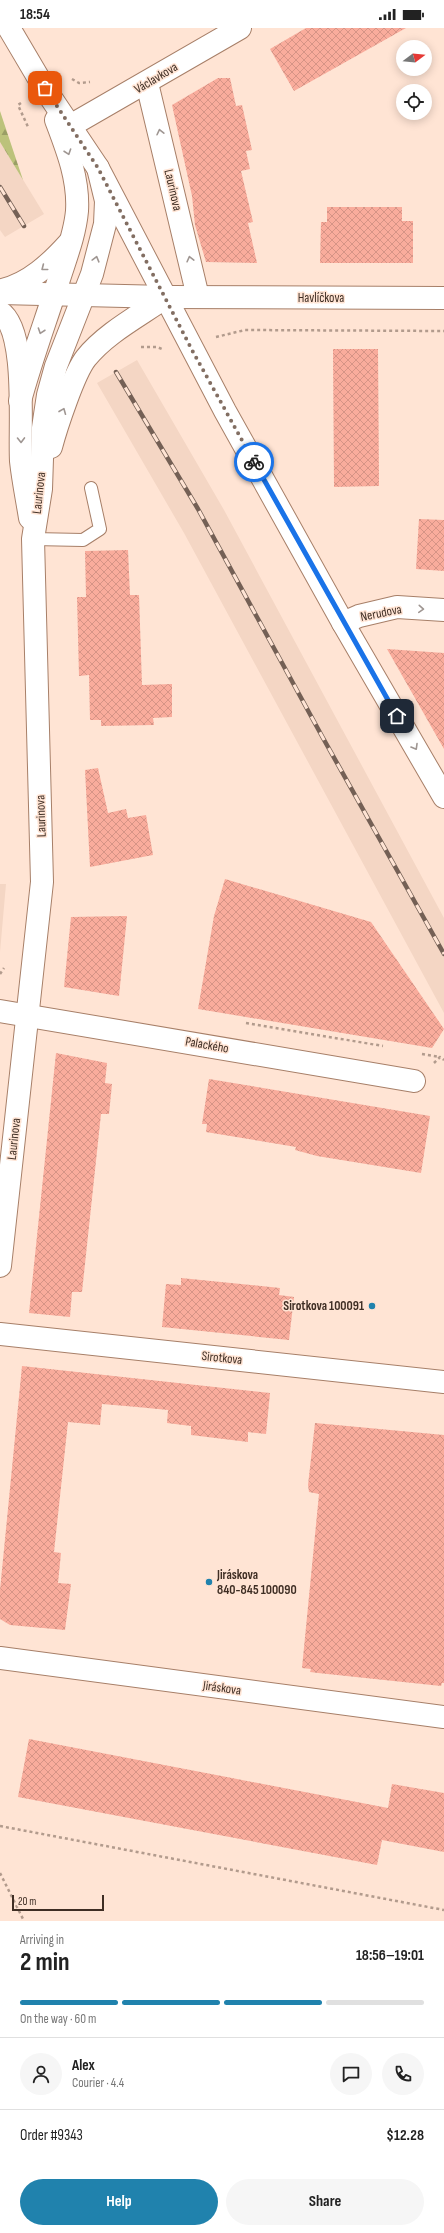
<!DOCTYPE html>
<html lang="en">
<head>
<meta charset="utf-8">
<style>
	:root { --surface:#fff; --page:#f6f6f6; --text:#222; --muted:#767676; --line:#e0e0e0; --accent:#2082ad }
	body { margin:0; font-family:"Sofia Sans Condensed",sans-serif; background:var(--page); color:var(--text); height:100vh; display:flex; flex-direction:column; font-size:15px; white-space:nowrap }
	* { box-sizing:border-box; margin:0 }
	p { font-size:13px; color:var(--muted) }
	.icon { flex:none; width:22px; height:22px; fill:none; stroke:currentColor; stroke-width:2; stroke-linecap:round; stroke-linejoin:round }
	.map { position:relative; height:1893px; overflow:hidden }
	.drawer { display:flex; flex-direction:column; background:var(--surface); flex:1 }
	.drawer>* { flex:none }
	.needle { width:26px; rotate:74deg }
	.fabs { position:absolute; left:396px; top:12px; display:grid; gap:8px }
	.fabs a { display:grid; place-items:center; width:36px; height:36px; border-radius:50%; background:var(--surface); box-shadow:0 2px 10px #0003; font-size:20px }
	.scale { position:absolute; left:12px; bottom:10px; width:92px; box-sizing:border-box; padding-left:4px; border:2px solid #3f2e24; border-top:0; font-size:11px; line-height:14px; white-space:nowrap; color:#3f2e24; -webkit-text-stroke:3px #ffe4d4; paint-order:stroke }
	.pin { position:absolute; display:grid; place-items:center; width:34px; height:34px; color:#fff; margin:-17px; border-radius:8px; box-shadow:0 2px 6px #0006 }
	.courier { position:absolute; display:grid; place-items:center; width:40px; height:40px; margin:-20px; border:3px solid #1a73e8; border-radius:50%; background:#fff; color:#222; box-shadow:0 1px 5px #0007 }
	.summary em { font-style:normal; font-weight:700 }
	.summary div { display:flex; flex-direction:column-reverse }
	.summary { display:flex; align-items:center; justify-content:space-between; height:68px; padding:0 20px }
	h1 { font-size:26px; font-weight:700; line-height:30px }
	.bar { display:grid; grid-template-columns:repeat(4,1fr); gap:6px 4px; align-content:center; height:48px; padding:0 20px }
	.bar i { height:5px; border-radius:3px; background:var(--line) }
	.bar .active { background:var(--accent) }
	.bar p { grid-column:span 4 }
	.line { display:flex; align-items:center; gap:10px; padding:0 20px; border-top:1px solid var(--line) }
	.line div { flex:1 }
	.round { display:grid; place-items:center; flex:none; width:42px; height:42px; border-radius:21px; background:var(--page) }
	.action { display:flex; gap:8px; margin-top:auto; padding:8px 20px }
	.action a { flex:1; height:46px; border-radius:24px; background:var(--accent); color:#fff; font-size:16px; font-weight:700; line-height:46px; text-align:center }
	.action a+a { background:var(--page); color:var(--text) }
	.status { display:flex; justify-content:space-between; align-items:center; height:28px; padding:0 20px; background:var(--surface); direction:ltr }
	.status svg { height:11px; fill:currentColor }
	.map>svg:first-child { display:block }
	.built { fill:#f4d6c4 }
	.forest { fill:url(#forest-firs) }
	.building { fill:url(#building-cross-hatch) }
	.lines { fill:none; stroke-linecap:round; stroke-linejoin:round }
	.lane-casing { stroke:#a77f68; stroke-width:14 }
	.street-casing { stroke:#a77f68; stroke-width:24 }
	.path { stroke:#b29b8d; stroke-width:2.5; stroke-dasharray:3 3; stroke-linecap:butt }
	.lane { stroke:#fff; stroke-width:12 }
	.street { stroke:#fff; stroke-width:22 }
	.rail-casing { stroke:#746055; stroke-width:4.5 }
	.rail { stroke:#ffe4d4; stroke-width:3; stroke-dasharray:9; stroke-linecap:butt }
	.oneway { stroke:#9f9692 }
	.done { stroke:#826e62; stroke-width:4; stroke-dasharray:0 7.2 }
	.route { stroke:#1a73e8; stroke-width:5 }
	.poi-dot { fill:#2082ad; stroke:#ffe4d4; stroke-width:1.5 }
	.labels { text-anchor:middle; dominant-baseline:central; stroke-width:3; stroke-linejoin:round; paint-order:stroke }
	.street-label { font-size:13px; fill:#3f2e24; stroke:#ffe4d4 }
	.poi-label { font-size:13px; font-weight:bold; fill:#3f2e24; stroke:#ffe4d4; text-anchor:end }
</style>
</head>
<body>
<div class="status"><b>18:54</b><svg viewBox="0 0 49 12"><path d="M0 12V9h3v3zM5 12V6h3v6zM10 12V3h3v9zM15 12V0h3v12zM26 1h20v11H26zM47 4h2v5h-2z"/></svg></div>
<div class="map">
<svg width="444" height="1893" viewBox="0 0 444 1893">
	<defs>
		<pattern id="forest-firs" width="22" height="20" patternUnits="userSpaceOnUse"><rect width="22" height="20" fill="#bcc27b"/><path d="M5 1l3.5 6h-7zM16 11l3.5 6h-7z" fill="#9a9e65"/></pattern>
		<pattern id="building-cross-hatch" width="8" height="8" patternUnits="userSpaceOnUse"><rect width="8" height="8" fill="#f9ac9c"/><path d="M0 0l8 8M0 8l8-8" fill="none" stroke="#d69486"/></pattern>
	</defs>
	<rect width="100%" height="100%" fill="#ffe4d4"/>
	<g class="built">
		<polygon points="0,114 44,186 5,209 0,202"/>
		<polygon points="137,332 224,482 444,890 444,985 184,505 97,355"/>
		<polygon points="0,856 6,856 0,924"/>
	</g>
	<polygon class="forest" points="0,83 23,152 0,114"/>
	<g class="building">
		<polygon points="306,0 406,0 294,63 270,21"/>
		<polygon points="218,50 230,50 236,78 242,77 252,122 246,123 250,141 241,143 253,194 248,195 257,235 206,234 195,197 192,168 172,77"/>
		<polygon points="327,179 402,179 402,193 413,193 413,235 320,235 321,194 327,194"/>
		<polygon points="333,321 378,321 379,458 334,459"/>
		<polygon points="419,491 444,492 444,543 416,541"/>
		<polygon points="128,522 130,567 139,567 142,657 172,656 172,689 153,690 154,697 101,698 101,692 90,692 89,647 79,648 77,569 86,569 85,523"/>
		<polygon points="387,621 444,625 444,721"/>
		<polygon points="98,740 108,785 126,781 128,790 146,787 153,827 90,839 85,742"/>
		<polygon points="225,851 371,894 444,1001 432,1020 198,981 214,888"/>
		<polygon points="127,888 119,968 64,959 71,889"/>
		<polygon points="56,1025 107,1035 105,1055 112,1056 109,1086 101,1086 82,1264 72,1264 70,1289 29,1285"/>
		<polygon points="209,1051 430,1088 421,1145 317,1128 295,1122 296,1119 206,1104 207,1096 202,1096"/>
		<polygon points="181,1250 280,1260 279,1267 294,1269 289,1312 162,1299 166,1256 181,1257"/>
		<polygon points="22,1338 270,1365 266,1406 248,1404 248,1414 191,1407 191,1398 167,1395 168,1382 137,1379 102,1376 100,1397 68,1394 54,1524 61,1525 58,1555 71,1556 65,1602 10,1597 0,1591 0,1562"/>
		<polygon points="315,1395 444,1407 444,1655 442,1655 441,1658 318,1645 310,1644 311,1641 302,1640 319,1466 309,1464 308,1457"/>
		<polygon points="29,1711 388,1780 392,1756 444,1765 444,1824 382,1812 377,1837 18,1769"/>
	</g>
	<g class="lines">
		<defs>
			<polyline id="lane" points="33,511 83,512 100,501 91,460"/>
			<g id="street">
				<polyline points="9,0 45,61 98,140 225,383 343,595 444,769"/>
				<polyline points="147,55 198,269"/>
				<polyline points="70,98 240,0"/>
				<path d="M 2,262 C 29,256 51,235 69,215"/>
				<polyline points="0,265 166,269 444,270"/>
				<path d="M 0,284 C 28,302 19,401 21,433 C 23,452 27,471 30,490"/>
				<path d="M 20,373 C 31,332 46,292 59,251 C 66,229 75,206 77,183 C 79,151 67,121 56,92"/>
				<path d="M 51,419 C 56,400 74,345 86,330 C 106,305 139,288 166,269"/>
				<polyline points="343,595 359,588 397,579 444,582"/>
				<polyline points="0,983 414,1053"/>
				<polyline points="0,1238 42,854 33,511 41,461 43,400 48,367 56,338 92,246 105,196 106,173 98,140"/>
				<polyline points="0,1306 444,1354"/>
				<polyline points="0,1630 444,1689"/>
			</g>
		</defs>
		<use href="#lane" class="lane-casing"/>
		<use href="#street" class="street-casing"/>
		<g class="path">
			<polyline points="72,51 79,55 90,54"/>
			<polyline points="21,75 18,77 28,99"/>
			<polyline points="216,309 245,302 444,303"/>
			<polyline points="141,319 157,319 162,321"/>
			<polyline points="0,946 4,940"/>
			<polyline points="246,995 383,1018"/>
			<polyline points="422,1026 440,1029"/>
			<polyline points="434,1035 440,1029 444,1032"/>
			<polyline points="0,1798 444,1882"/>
			<polyline points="0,1845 24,1893"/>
		</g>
		<use href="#lane" class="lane"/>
		<use href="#street" class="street"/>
		<defs>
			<g id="rail">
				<polyline points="0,159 24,198"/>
				<polyline points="116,344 198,481 323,710 444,926"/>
			</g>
		</defs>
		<use href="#rail" class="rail-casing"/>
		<use href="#rail" class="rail"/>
	</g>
	<defs><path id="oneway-chevron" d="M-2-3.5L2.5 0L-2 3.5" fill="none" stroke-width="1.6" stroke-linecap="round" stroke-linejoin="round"/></defs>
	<g class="oneway">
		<use href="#oneway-chevron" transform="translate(160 104) rotate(-103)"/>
		<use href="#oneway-chevron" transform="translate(68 124) rotate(71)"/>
		<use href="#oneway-chevron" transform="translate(96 231) rotate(-75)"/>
		<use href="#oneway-chevron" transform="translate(190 231) rotate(-104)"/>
		<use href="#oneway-chevron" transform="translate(44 240) rotate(142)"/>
		<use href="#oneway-chevron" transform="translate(41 303) rotate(109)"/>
		<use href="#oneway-chevron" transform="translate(63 383) rotate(-68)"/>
		<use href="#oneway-chevron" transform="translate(21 412) rotate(89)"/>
		<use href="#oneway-chevron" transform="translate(421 581) rotate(4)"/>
		<use href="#oneway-chevron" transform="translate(415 719) rotate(60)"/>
	</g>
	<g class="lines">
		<polyline class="done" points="45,60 98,140 192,322 254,434"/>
		<polyline class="route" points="254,434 397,688"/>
	</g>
	<g class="poi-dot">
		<circle cx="372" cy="1278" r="4"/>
		<circle cx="209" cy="1554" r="4"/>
	</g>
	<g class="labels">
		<g class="street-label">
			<text transform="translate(156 50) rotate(-31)">Václavkova</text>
			<text transform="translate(173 162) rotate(77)">Laurinova</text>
			<text x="321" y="270">Havlíčkova</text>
			<text transform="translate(39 465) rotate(-84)">Laurinova</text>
			<text transform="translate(381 585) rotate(-11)">Nerudova</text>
			<text transform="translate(41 788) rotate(-92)">Laurinova</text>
			<text transform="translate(207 1017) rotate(10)">Palackého</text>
			<text transform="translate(14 1111) rotate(-84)">Laurinova</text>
			<text transform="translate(222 1330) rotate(6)">Sirotkova</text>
			<text transform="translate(222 1660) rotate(8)">Jiráskova</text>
		</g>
		<g class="poi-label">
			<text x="364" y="1278">Sirotkova 100091</text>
			<text x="217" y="1547" text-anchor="start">Jiráskova<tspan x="217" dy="15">840-845 100090</tspan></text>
		</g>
	</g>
</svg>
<div class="fabs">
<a><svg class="needle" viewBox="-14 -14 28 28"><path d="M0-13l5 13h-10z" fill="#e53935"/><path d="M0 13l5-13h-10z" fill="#767676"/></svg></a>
<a><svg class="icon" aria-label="locate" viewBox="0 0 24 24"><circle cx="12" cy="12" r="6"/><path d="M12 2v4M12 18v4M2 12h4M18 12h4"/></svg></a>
</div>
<div class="scale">20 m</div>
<div class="pin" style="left:45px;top:60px;background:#ea580c"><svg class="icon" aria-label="bag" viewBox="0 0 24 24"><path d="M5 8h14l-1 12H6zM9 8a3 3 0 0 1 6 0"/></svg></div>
<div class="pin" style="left:397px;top:688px;background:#1f2937"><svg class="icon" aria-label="home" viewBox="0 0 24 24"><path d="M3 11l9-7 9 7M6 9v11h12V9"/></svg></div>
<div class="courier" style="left:254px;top:434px"><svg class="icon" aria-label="bike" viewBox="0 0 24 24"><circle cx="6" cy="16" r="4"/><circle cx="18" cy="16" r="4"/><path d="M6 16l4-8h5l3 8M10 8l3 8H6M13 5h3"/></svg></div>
</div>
<section class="drawer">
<div class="summary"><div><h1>2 min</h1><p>Arriving in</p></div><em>18:56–19:01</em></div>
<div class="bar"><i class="active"></i><i class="active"></i><i class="active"></i><i></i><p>On the way · 60 m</p></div>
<div class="line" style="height:72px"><a class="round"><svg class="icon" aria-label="person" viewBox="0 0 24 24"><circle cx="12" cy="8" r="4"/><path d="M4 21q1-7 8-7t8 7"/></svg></a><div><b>Alex</b><p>Courier · 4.4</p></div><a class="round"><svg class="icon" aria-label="chat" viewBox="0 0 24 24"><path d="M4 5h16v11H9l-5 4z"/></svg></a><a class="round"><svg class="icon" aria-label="phone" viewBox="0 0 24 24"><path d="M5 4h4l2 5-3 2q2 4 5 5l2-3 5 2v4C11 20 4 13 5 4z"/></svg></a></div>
<div class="line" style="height:52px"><div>Order #9343</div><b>$12.28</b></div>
<div class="action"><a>Help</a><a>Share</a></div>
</section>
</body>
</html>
